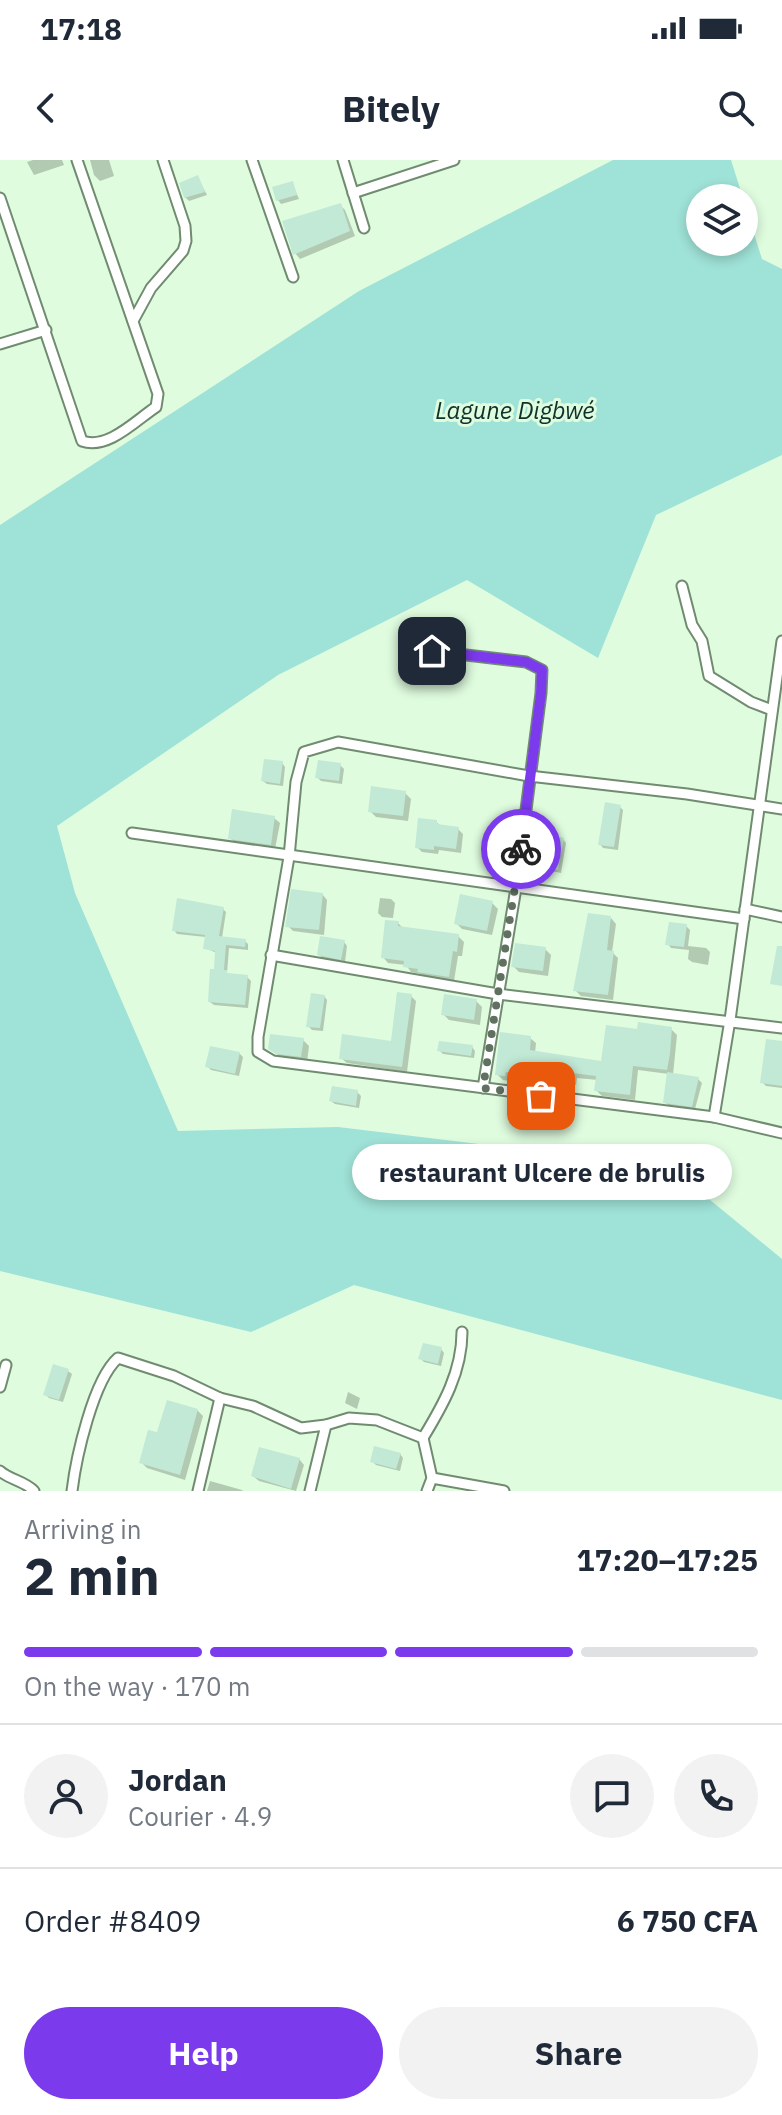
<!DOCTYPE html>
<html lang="en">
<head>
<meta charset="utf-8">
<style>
	:root { --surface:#fff; --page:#f2f2f3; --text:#1f2937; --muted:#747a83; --line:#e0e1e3; --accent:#7c3aed }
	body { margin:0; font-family:"IBM Plex Sans",sans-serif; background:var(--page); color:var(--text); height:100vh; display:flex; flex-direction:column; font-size:30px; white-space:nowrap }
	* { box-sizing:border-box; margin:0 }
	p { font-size:26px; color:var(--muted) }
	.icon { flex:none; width:44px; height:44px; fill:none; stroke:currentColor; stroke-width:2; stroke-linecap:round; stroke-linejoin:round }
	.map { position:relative; height:1331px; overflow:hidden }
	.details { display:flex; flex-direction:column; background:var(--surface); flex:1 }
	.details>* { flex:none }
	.fabs { position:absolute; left:686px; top:24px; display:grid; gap:16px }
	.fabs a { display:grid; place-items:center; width:72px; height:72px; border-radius:50%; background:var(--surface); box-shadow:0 4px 12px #0003; font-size:40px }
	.pin { position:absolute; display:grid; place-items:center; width:68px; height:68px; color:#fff; margin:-34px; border-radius:16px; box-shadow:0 4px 12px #0006 }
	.courier { position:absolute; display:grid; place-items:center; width:80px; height:80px; margin:-40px; border:6px solid #7c3aed; border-radius:50%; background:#fff; color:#222; box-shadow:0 2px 10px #0007 }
	.bubble { position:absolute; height:56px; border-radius:28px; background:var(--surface); box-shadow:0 4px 12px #0003; font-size:26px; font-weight:800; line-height:56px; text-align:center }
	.summary em { font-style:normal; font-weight:800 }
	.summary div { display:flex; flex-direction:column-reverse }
	.summary { display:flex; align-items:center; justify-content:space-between; height:136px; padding:0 24px }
	h1 { font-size:52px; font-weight:800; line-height:60px }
	.bar { display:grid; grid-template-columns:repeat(4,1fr); gap:12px 8px; align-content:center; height:96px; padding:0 24px }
	.bar i { height:10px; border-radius:6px; background:var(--line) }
	.bar .active { background:var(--accent) }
	.bar p { grid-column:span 4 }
	.line { display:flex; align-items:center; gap:20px; padding:0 24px; border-top:2px solid var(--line) }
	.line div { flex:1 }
	.round { display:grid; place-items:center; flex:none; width:84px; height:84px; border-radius:42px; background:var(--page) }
	.button { display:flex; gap:16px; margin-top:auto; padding:16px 24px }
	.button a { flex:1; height:92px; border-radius:48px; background:var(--accent); color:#fff; font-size:32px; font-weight:800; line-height:92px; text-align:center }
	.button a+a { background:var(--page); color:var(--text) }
	.status { display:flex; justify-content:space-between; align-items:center; height:56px; padding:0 40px; background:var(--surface); direction:ltr }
	.status svg { height:22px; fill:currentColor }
	header { display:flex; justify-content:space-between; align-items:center; height:104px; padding:0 24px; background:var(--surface); font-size:36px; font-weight:800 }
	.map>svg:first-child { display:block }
	.water { fill:#9fe2d7 }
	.shadow { fill:#0003 }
	.building { fill:#c1e9d6 }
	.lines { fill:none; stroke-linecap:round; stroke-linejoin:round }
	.minor-casing { stroke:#718b71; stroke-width:13 }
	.minor { stroke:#fff; stroke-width:9 }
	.done { stroke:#607160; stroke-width:8; stroke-dasharray:0 14.4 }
	.route { stroke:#7c3aed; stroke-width:10 }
	.labels { text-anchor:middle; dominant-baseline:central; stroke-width:6; stroke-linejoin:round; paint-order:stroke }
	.water-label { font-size:24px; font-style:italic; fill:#0f312c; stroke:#dffcdf }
</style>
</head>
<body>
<div class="status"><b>17:18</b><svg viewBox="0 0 49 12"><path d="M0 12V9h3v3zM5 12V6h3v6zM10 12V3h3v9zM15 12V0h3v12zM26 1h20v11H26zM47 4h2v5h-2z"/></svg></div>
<header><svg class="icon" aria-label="back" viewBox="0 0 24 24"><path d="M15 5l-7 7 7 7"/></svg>Bitely<svg class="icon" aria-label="search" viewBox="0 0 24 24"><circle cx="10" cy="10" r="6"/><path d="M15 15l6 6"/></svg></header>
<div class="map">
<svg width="782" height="1331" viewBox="0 0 782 1331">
	<rect width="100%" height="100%" fill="#dffcdf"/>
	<polygon class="water" points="613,0 731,0 743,38 700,38 700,82 744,82 744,42 762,99 782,109 782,295 656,355 598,498 467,420 278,515 57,666 75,733 178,971 338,967 670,1007 782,1099 782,1240 354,1125 251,1172 0,1111 0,365 359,131"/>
	<g class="shadow">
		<polygon points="33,0 62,0 64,5 34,15 27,2"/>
		<polygon points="90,0 109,0 114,16 100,21 94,15"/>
		<polygon points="198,18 207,35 189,41 185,37"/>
		<polygon points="292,23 299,39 281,44 278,40"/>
		<polygon points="340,45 345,50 355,76 300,99 295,93"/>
		<polygon points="282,603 285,607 283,626 267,624 263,621"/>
		<polygon points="340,605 344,609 342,624 321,621 317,617"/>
		<polygon points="405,633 411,639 408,661 376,657 370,651"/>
		<polygon points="620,647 623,650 618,690 603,688 600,684"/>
		<polygon points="274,658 280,663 275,689 235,683 230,678"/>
		<polygon points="436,662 441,666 458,669 463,674 461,693 439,690 438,694 422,692 417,687"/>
		<polygon points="563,679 566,683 561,713 551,711 547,707"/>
		<polygon points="513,687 517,691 514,708 500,706 497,702"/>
		<polygon points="322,734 327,740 324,775 293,771 288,766"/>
		<polygon points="380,738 391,739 395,743 393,758 382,757 378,753"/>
		<polygon points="492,743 498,749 492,775 462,769 456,763"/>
		<polygon points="223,749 226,752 222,778 245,781 248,784 248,790 229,788 227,813 230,815 247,817 251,821 248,848 214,845 210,842 217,793 205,788 206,777 177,774 174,770"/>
		<polygon points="611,758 616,764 612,792 618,798 613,840 581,836 575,830"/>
		<polygon points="398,763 404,769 458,776 464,782 462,796 458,796 454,821 425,817 421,814 411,812 406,805 388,803 383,797"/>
		<polygon points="686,766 690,770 688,786 706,788 710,792 708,805 692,802 688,799 689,790 671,788 668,784"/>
		<polygon points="344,782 347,786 345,802 323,798 319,795"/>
		<polygon points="545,789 551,795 548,816 519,812 513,806"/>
		<polygon points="324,836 327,840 323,871 312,870 308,866"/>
		<polygon points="411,836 416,841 407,912 347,903 341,898 393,883"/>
		<polygon points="476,841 482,847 480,865 449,860 443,854"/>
		<polygon points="671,869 677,875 673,915 698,919 702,923 695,949 669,946 665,942 669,914 638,910 635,940 602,936 596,930 598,920 577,918 576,925 511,917 511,921 503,920 497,914 530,878 536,883 535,893 603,903 639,872"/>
		<polygon points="303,880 309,886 307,902 283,899 270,888"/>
		<polygon points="782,883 782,928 766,926 762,922"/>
		<polygon points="472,887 475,891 474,898 443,894 440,891"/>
		<polygon points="239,893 243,897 239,916 211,910 207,906"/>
		<polygon points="357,932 361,936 359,948 335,944 331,941"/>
		<polygon points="441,1189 444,1193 441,1206 424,1202 421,1199"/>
		<polygon points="68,1211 72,1214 63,1242 49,1238 45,1234"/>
		<polygon points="348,1232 360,1238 357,1249 345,1243"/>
		<polygon points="197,1250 203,1256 185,1320 147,1308 141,1302 159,1274"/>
		<polygon points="400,1294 403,1298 400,1311 376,1305 372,1301"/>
		<polygon points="299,1299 304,1305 296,1331 259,1321 253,1316"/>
		<polygon points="210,1321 242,1330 243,1331 207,1331"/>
	</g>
	<g class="building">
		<polygon points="198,15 205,32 184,38 179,23"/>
		<polygon points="293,21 297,35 276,41 272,27"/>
		<polygon points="341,43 350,71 293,95 282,61"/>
		<polygon points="264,599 283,601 280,624 261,621"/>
		<polygon points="318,600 341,603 339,621 315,618"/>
		<polygon points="371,626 406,631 403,656 368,652"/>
		<polygon points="605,642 621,645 614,687 598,685"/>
		<polygon points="232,649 275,656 271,685 228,679"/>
		<polygon points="418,658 437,660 437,664 459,667 456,689 434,686 434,690 415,688"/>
		<polygon points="551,675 564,678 558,710 545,708"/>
		<polygon points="498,682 514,685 511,706 494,703"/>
		<polygon points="291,729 323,733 319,770 285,767"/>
		<polygon points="460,734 493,741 487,771 454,764"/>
		<polygon points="177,738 224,747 219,776 246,779 245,787 226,785 224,810 227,810 227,813 248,815 245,845 208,842 210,809 214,809 215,791 203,789 205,775 172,771"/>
		<polygon points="588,753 611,756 607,790 614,791 608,835 573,831"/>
		<polygon points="385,760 399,761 398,766 459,774 457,792 453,791 449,817 417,812 418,809 403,807 404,801 381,798"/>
		<polygon points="669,762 687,764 684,787 665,785"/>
		<polygon points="320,776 345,780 341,800 317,795"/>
		<polygon points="515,783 546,787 543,811 511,807"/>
		<polygon points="777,786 782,786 782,826 770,824"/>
		<polygon points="397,832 412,834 402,907 339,899 342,874 391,881"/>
		<polygon points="311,833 325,835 320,868 306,867"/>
		<polygon points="444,834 477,839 474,860 441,855"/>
		<polygon points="638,862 672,867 670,894 667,910 633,906 630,935 594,931 596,916 572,913 571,920 506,912 505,916 495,915 500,872 531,876 530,890 601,901 606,865 637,869"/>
		<polygon points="270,874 304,878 301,897 276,894 268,889"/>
		<polygon points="766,879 782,881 782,926 760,923"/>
		<polygon points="439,881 473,885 471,896 437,891"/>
		<polygon points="210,886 240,892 235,914 205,907"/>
		<polygon points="667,912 699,917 692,947 663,943"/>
		<polygon points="332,926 358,930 356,946 329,941"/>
		<polygon points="423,1183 442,1187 438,1204 418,1199"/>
		<polygon points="53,1204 69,1209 59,1240 43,1235"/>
		<polygon points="167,1240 198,1249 180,1315 139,1303 148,1270 157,1272"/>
		<polygon points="374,1286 401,1293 396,1309 370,1302"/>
		<polygon points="259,1287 300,1298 291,1329 251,1316"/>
	</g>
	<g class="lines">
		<defs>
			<g id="minor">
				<polyline points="252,0 293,117"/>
				<polyline points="343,0 364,68"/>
				<polyline points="353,33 454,0"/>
				<path d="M 0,38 L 82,281 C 108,290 135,261 156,247 L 158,234 L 77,0"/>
				<polyline points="133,161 151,128 183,91 186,81 185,66 163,0"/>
				<polyline points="0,184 46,170"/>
				<polyline points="682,426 692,465 702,481 709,516 751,542 772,550"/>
				<polyline points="432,491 526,502 542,510 541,533 516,728 483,928"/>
				<polyline points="782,649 687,634 529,616 338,582 304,592 296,622 289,697 258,877 258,892 273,901 714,957 782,973"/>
				<polyline points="132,673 744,759"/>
				<polyline points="745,749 782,757"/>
				<polyline points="271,795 498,834 782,868"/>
				<polyline points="714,957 730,860 782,481"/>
				<polyline points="0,1227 6,1205"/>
				<path d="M 423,1278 C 443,1245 462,1212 462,1172"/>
				<path d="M 0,1311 C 10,1320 25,1321 34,1331"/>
				<polyline points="432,1318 504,1331"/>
				<path d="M 72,1331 C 76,1298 93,1220 118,1198 L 174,1216 L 220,1238 L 253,1246 L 301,1268 L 326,1265 L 349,1258 L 377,1260 L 423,1278 L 432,1318 L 427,1331"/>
				<polyline points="198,1331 220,1238"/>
				<polyline points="310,1331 326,1265"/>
			</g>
		</defs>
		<use href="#minor" class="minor-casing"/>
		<use href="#minor" class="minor"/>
	</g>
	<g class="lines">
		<polyline class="done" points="521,689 483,928 541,936"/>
		<polyline class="route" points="432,491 526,502 542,510 541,533 521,689"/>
	</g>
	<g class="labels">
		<g class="water-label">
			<text x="515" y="250">Lagune Digbwé</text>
		</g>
	</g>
</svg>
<div class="fabs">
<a><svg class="icon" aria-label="layers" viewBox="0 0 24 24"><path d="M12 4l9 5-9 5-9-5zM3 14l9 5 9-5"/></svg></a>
</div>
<div class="pin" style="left:541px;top:936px;background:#ea580c"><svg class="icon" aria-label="bag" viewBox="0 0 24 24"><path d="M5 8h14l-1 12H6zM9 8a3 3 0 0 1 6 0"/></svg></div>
<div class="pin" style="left:432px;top:491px;background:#1f2937"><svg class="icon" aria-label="home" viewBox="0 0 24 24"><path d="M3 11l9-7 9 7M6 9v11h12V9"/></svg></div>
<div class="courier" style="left:521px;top:689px"><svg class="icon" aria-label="bike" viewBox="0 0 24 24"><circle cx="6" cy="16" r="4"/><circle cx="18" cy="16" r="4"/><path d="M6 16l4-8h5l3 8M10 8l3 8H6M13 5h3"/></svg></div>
<div class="bubble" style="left:352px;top:984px;width:380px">restaurant Ulcere de brulis</div>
</div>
<section class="details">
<div class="summary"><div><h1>2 min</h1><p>Arriving in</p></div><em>17:20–17:25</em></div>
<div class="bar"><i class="active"></i><i class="active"></i><i class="active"></i><i></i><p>On the way · 170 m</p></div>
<div class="line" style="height:144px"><a class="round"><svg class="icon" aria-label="person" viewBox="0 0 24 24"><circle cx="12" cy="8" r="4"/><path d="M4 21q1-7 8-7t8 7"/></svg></a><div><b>Jordan</b><p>Courier · 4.9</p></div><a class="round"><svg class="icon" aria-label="chat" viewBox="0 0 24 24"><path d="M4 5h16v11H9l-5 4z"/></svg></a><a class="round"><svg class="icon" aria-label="phone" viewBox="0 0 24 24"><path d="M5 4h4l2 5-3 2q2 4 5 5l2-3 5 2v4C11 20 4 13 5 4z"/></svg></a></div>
<div class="line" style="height:104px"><div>Order #8409</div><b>6 750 CFA</b></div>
<div class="button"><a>Help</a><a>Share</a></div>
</section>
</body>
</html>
